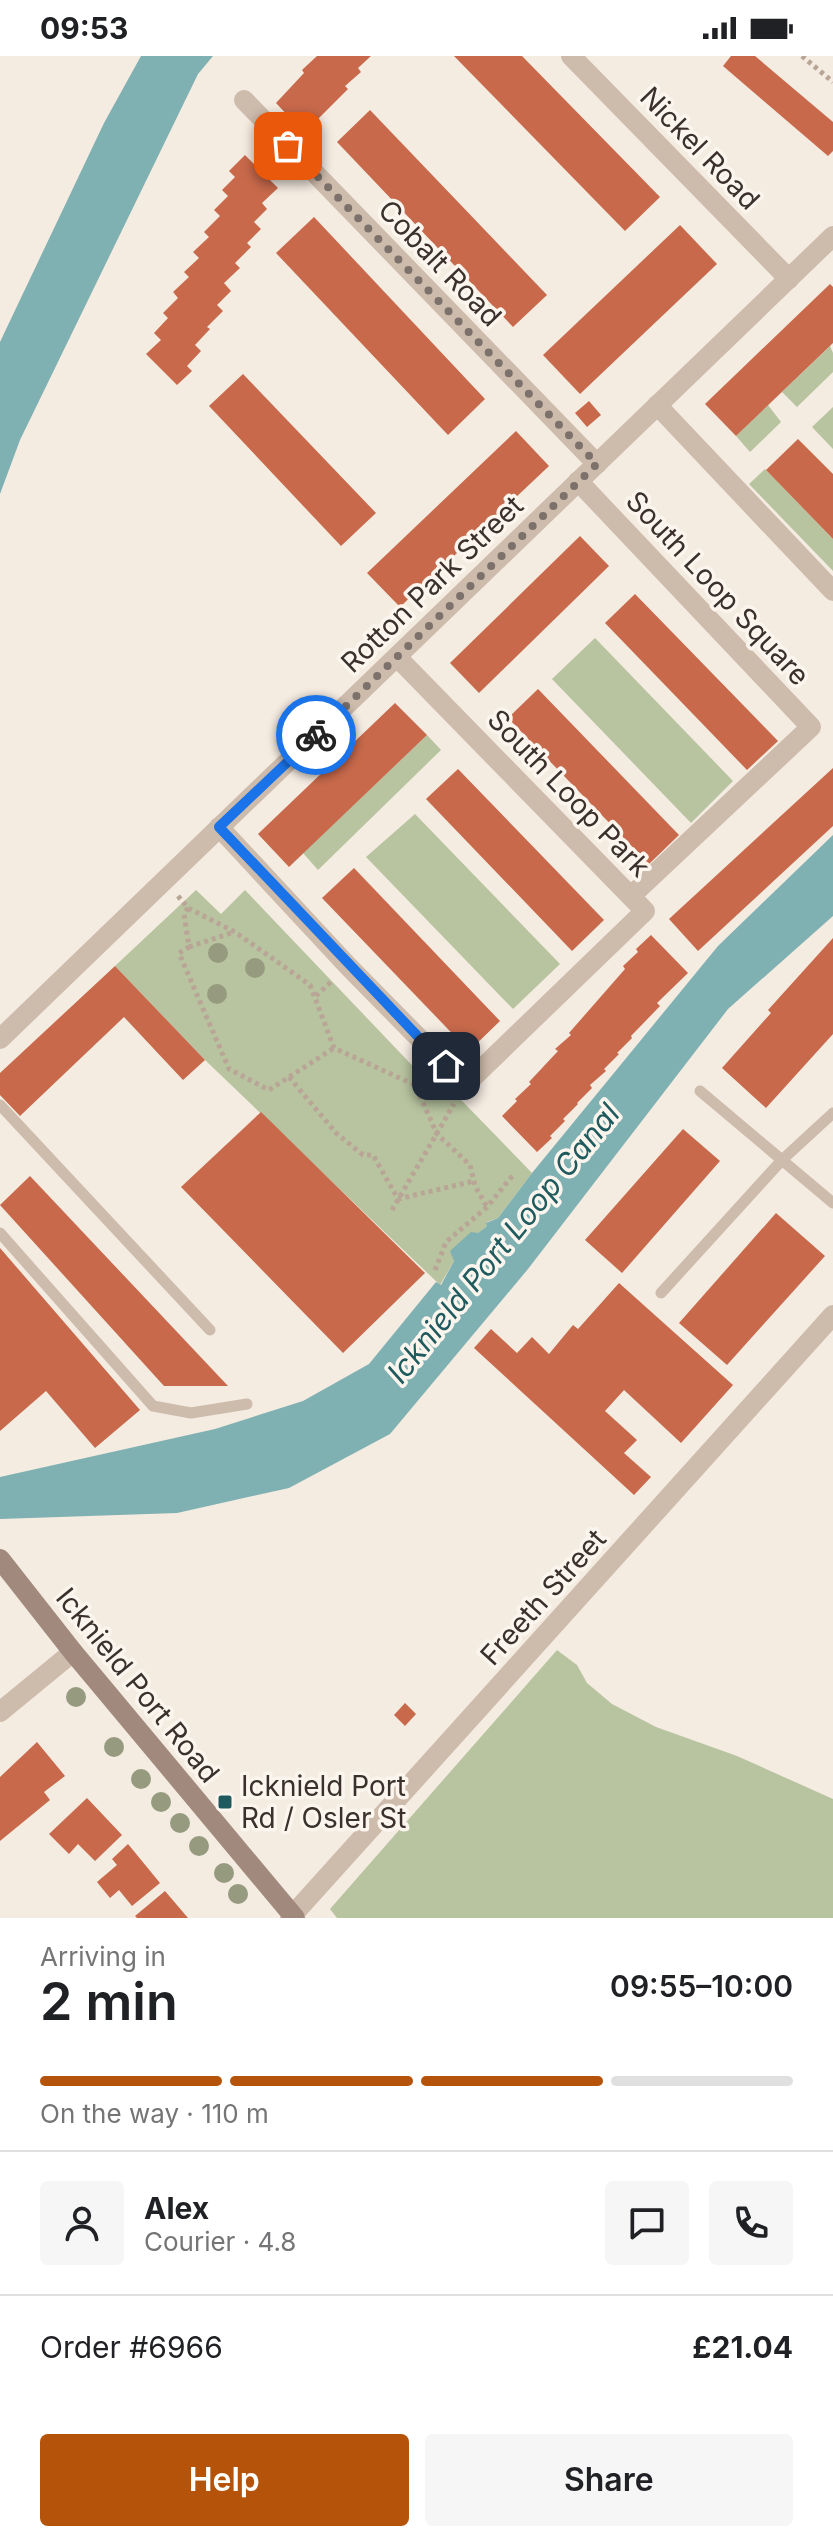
<!DOCTYPE html>
<html lang="en">
<head>
<meta charset="utf-8">
<style>
	:root { --surface:#fff; --page:#f6f6f6; --text:#202124; --muted:#757577; --line:#e0e0e0; --accent:#b45309 }
	body { margin:0; font-family:Inter,sans-serif; background:var(--page); color:var(--text); height:100vh; display:flex; flex-direction:column; font-size:30px; white-space:nowrap }
	* { box-sizing:border-box; margin:0 }
	p { font-size:26px; color:var(--muted) }
	.icon { flex:none; width:44px; height:44px; fill:none; stroke:currentColor; stroke-width:2; stroke-linecap:round; stroke-linejoin:round }
	.map { position:relative; height:1862px; overflow:hidden }
	.sheet { display:flex; flex-direction:column; background:var(--surface); flex:1 }
	.sheet>* { flex:none }
	.pin { position:absolute; display:grid; place-items:center; width:68px; height:68px; color:#fff; margin:-34px; border-radius:16px; box-shadow:0 4px 12px #0006 }
	.courier { position:absolute; display:grid; place-items:center; width:80px; height:80px; margin:-40px; border:6px solid #1a73e8; border-radius:50%; background:#fff; color:#222; box-shadow:0 2px 10px #0007 }
	.summary em { font-style:normal; font-weight:600 }
	.summary div { display:flex; flex-direction:column-reverse }
	.summary { display:flex; align-items:center; justify-content:space-between; height:136px; padding:0 40px }
	h1 { font-size:52px; font-weight:600; line-height:60px }
	.bar { display:grid; grid-template-columns:repeat(4,1fr); gap:12px 8px; align-content:center; height:96px; padding:0 40px }
	.bar i { height:10px; border-radius:6px; background:var(--line) }
	.bar .active { background:var(--accent) }
	.bar p { grid-column:span 4 }
	.line { display:flex; align-items:center; gap:20px; padding:0 40px; border-top:2px solid var(--line) }
	.line div { flex:1 }
	.round { display:grid; place-items:center; flex:none; width:84px; height:84px; border-radius:8px; background:var(--page) }
	.action { display:flex; gap:16px; margin-top:auto; padding:16px 40px }
	.action a { flex:1; height:92px; border-radius:8px; background:var(--accent); color:#fff; font-size:32px; font-weight:600; line-height:92px; text-align:center }
	.action a+a { background:var(--page); color:var(--text) }
	.status { display:flex; justify-content:space-between; align-items:center; height:56px; padding:0 40px; background:var(--surface); direction:ltr }
	.status svg { height:22px; fill:currentColor }
	.map>svg:first-child { display:block }
	.green { fill:#b8c4a0 }
	.water { fill:#7fb0b2 }
	.building { fill:#c8694b }
	.lines { fill:none; stroke-linecap:round; stroke-linejoin:round }
	.path { stroke:#b9a596; stroke-width:5; stroke-dasharray:4 4; stroke-linecap:butt }
	.lane { stroke:#cdbbac; stroke-width:11 }
	.street { stroke:#cdbbac; stroke-width:20 }
	.secondary { stroke:#a18a7d; stroke-width:20 }
	.tree { fill:#969b7f }
	.done { stroke:#7c716b; stroke-width:8; stroke-dasharray:0 14.4 }
	.route { stroke:#1a73e8; stroke-width:10 }
	.poi-dot { fill:#1f5a5e; stroke:#fbf5ee; stroke-width:3 }
	.labels { text-anchor:middle; dominant-baseline:central; stroke-width:7; stroke-linejoin:round; paint-order:stroke }
	.street-label { font-size:28px; fill:#3b302b; stroke:#fbf5ee }
	.poi-label { font-size:28px; fill:#3b302b; stroke:#fbf5ee; text-anchor:start }
	.water-label { font-size:30px; font-style:italic; fill:#1f5a5e; stroke:#fbf5ee }
</style>
</head>
<body>
<div class="status"><b>09:53</b><svg viewBox="0 0 49 12"><path d="M0 12V9h3v3zM5 12V6h3v6zM10 12V3h3v9zM15 12V0h3v12zM26 1h20v11H26zM47 4h2v5h-2z"/></svg></div>
<div class="map">
<svg width="833" height="1862" viewBox="0 0 833 1862">
	<rect width="100%" height="100%" fill="#f4ebe1"/>
	<g class="green">
		<polygon points="830,290 833,297 833,316 797,351 782,336"/>
		<polygon points="768,349 781,366 750,396 736,380"/>
		<polygon points="833,351 833,393 812,371"/>
		<polygon points="765,413 833,483 833,515 749,428"/>
		<polygon points="595,582 733,725 691,767 552,623"/>
		<polygon points="427,679 441,694 318,814 303,797"/>
		<polygon points="415,758 560,908 513,953 366,801"/>
		<polygon points="196,834 221,858 245,834 427,1025 435,1017 532,1117 498,1162 487,1166 488,1169 453,1198 454,1205 440,1229 205,1004 115,910"/>
		<polygon points="557,1594 577,1609 587,1627 612,1648 656,1671 737,1700 833,1743 833,1862 337,1862 330,1853"/>
	</g>
	<g class="water">
		<polygon points="141,0 213,0 198,18 20,384 0,438 0,286 104,67"/>
		<polygon points="833,779 833,860 728,953 528,1213 390,1378 289,1432 177,1457 0,1463 0,1421 215,1373 303,1345 369,1308 436,1226 441,1229 454,1205 450,1195 471,1176 478,1177 487,1170 486,1167 498,1162 532,1117 718,890"/>
	</g>
	<g class="building">
		<polygon points="317,0 371,0 358,12 361,16 345,30 348,33 317,64 320,67 306,79 276,47 304,17 302,14"/>
		<polygon points="454,0 522,0 660,141 625,175"/>
		<polygon points="731,0 755,0 833,66 833,95 828,100 723,10"/>
		<polygon points="370,54 547,239 513,271 337,86"/>
		<polygon points="245,99 278,132 262,147 267,153 254,166 261,173 247,187 251,191 235,207 240,212 224,227 231,235 217,249 223,255 207,271 210,273 195,289 201,295 187,310 192,315 177,329 146,298 161,284 154,277 168,262 163,257 178,242 173,236 189,221 184,216 199,202 193,196 209,181 204,176 220,160 214,154 228,140 222,134 235,121 229,115"/>
		<polygon points="314,161 485,343 448,379 276,197"/>
		<polygon points="680,169 717,208 580,338 543,299"/>
		<polygon points="830,228 833,231 833,287 736,380 705,348"/>
		<polygon points="243,318 376,457 341,490 209,350"/>
		<polygon points="589,345 601,359 587,371 575,357"/>
		<polygon points="516,375 549,410 400,551 367,517"/>
		<polygon points="798,383 833,418 833,483 766,414"/>
		<polygon points="580,480 609,510 479,637 450,607"/>
		<polygon points="635,538 778,685 747,714 605,567"/>
		<polygon points="538,633 679,779 649,808 508,662"/>
		<polygon points="395,647 427,679 289,811 258,778"/>
		<polygon points="833,712 833,770 698,895 669,863"/>
		<polygon points="458,713 604,864 572,895 426,743"/>
		<polygon points="354,812 500,965 469,995 322,842"/>
		<polygon points="651,879 688,917 657,947 660,950 631,980 632,982 617,997 619,998 604,1013 606,1015 590,1029 592,1032 577,1047 578,1048 563,1063 565,1065 550,1080 552,1082 537,1096 502,1060 517,1045 515,1043 531,1028 529,1026 558,995 555,993 571,979 569,977 625,913 623,910 638,896 636,893"/>
		<polygon points="833,882 833,978 766,1052 722,1012 771,957 768,954"/>
		<polygon points="115,910 205,1004 183,1024 124,961 20,1060 0,1039 0,1017"/>
		<polygon points="261,1056 425,1217 343,1297 181,1131"/>
		<polygon points="683,1073 720,1105 622,1217 585,1184"/>
		<polygon points="30,1120 228,1330 164,1330 0,1149"/>
		<polygon points="776,1157 825,1200 727,1309 679,1267"/>
		<polygon points="0,1192 140,1354 95,1392 46,1335 0,1375"/>
		<polygon points="619,1227 733,1329 681,1387 624,1334 605,1355 637,1384 624,1397 651,1421 634,1439 474,1292 491,1273 517,1297 532,1281 549,1298 573,1269 578,1273"/>
		<polygon points="405,1647 416,1658 405,1670 394,1659"/>
		<polygon points="37,1686 65,1720 44,1736 50,1744 0,1785 0,1721"/>
		<polygon points="87,1742 122,1779 95,1805 78,1788 69,1798 49,1778"/>
		<polygon points="128,1788 160,1827 132,1850 119,1834 110,1842 97,1826 117,1809 112,1803"/>
		<polygon points="165,1835 188,1862 137,1862 135,1860"/>
	</g>
	<g class="lines">
		<g class="path">
			<polyline points="802,0 833,26"/>
			<polyline points="178,840 188,852 235,876 310,929 334,992 415,1029 437,1078 470,1109 475,1130 487,1151"/>
			<polyline points="188,852 184,858 189,891 179,897 229,1013 269,1034 334,992"/>
			<polyline points="189,891 234,876"/>
			<polyline points="316,940 333,924"/>
			<polyline points="289,1021 336,1077 363,1099 373,1099 398,1143 474,1125"/>
			<polyline points="392,1154 454,1048"/>
			<polyline points="435,1214 446,1186 487,1151 513,1119"/>
		</g>
		<g class="lane">
			<polyline points="700,1035 833,1147"/>
			<polyline points="0,1049 210,1274"/>
			<polyline points="0,1177 153,1350 191,1357 247,1348"/>
			<polyline points="661,1237 782,1104 833,1057"/>
		</g>
		<g class="street">
			<polyline points="571,0 789,223"/>
			<polyline points="244,44 597,408"/>
			<polyline points="657,349 833,535"/>
			<polyline points="578,425 811,671 631,840"/>
			<polyline points="219,771 348,910 465,1029 645,855 397,601"/>
			<polyline points="0,983 833,180"/>
			<polyline points="0,1656 73,1596"/>
			<polyline points="290,1862 833,1259"/>
		</g>
		<polyline class="secondary" points="0,1503 73,1596 295,1862"/>
	</g>
	<g class="tree">
		<circle cx="218" cy="897" r="10"/>
		<circle cx="255" cy="912" r="10"/>
		<circle cx="217" cy="938" r="10"/>
		<circle cx="76" cy="1641" r="10"/>
		<circle cx="114" cy="1691" r="10"/>
		<circle cx="141" cy="1723" r="10"/>
		<circle cx="161" cy="1746" r="10"/>
		<circle cx="180" cy="1767" r="10"/>
		<circle cx="199" cy="1790" r="10"/>
		<circle cx="224" cy="1817" r="10"/>
		<circle cx="238" cy="1838" r="10"/>
	</g>
	<g class="lines">
		<polyline class="done" points="288,90 597,408 316,679"/>
		<polyline class="route" points="316,679 219,771 446,1010"/>
	</g>
	<rect class="poi-dot" x="217" y="1738" width="16" height="16" rx="4"/>
	<g class="labels">
		<g class="street-label">
			<text transform="translate(700 92) rotate(46)">Nickel Road</text>
			<text transform="translate(440 207) rotate(46)">Cobalt Road</text>
			<text transform="translate(432 528) rotate(-44)">Rotton Park Street</text>
			<text transform="translate(718 532) rotate(47)">South Loop Square</text>
			<text transform="translate(569 737) rotate(46)">South Loop Park</text>
			<text transform="translate(543 1541) rotate(-48)">Freeth Street</text>
			<text transform="translate(138 1629) rotate(51)">Icknield Port Road</text>
		</g>
		<g class="poi-label">
			<text x="241" y="1730">Icknield Port<tspan x="241" dy="32">Rd / Osler St</tspan></text>
		</g>
		<g class="water-label">
			<text transform="translate(503 1187) rotate(-51)">Icknield Port Loop Canal</text>
		</g>
	</g>
</svg>
<div class="pin" style="left:288px;top:90px;background:#ea580c"><svg class="icon" aria-label="bag" viewBox="0 0 24 24"><path d="M5 8h14l-1 12H6zM9 8a3 3 0 0 1 6 0"/></svg></div>
<div class="pin" style="left:446px;top:1010px;background:#1f2937"><svg class="icon" aria-label="home" viewBox="0 0 24 24"><path d="M3 11l9-7 9 7M6 9v11h12V9"/></svg></div>
<div class="courier" style="left:316px;top:679px"><svg class="icon" aria-label="bike" viewBox="0 0 24 24"><circle cx="6" cy="16" r="4"/><circle cx="18" cy="16" r="4"/><path d="M6 16l4-8h5l3 8M10 8l3 8H6M13 5h3"/></svg></div>
</div>
<section class="sheet">
<div class="summary"><div><h1>2 min</h1><p>Arriving in</p></div><em>09:55–10:00</em></div>
<div class="bar"><i class="active"></i><i class="active"></i><i class="active"></i><i></i><p>On the way · 110 m</p></div>
<div class="line" style="height:144px"><a class="round"><svg class="icon" aria-label="person" viewBox="0 0 24 24"><circle cx="12" cy="8" r="4"/><path d="M4 21q1-7 8-7t8 7"/></svg></a><div><b>Alex</b><p>Courier · 4.8</p></div><a class="round"><svg class="icon" aria-label="chat" viewBox="0 0 24 24"><path d="M4 5h16v11H9l-5 4z"/></svg></a><a class="round"><svg class="icon" aria-label="phone" viewBox="0 0 24 24"><path d="M5 4h4l2 5-3 2q2 4 5 5l2-3 5 2v4C11 20 4 13 5 4z"/></svg></a></div>
<div class="line" style="height:104px"><div>Order #6966</div><b>£21.04</b></div>
<div class="action"><a>Help</a><a>Share</a></div>
</section>
</body>
</html>
